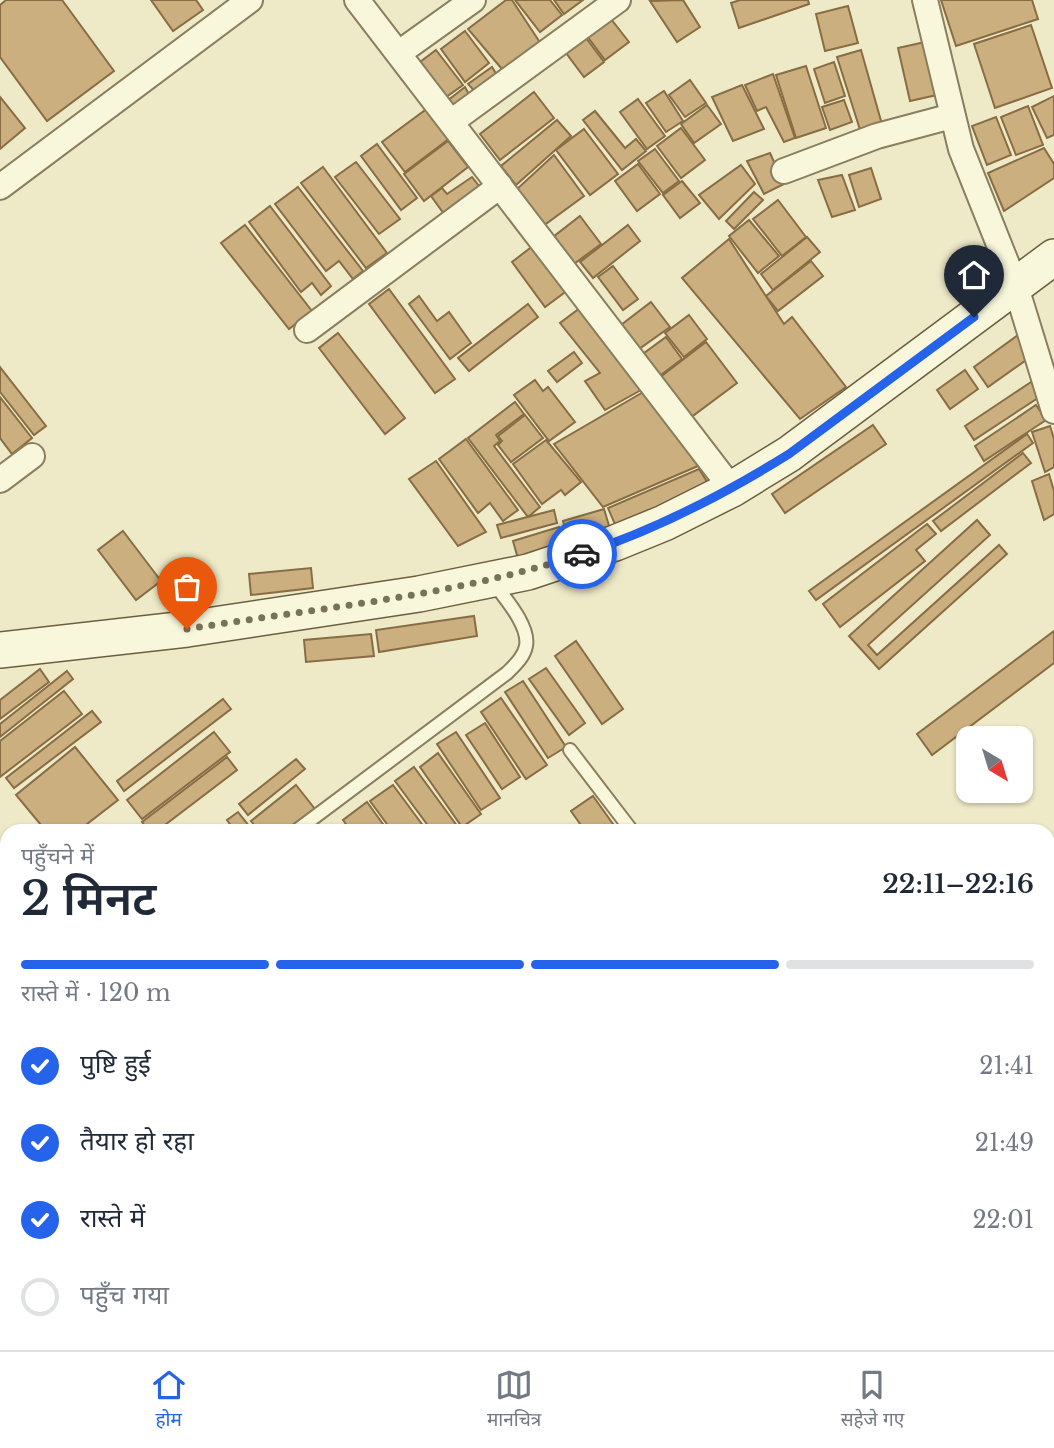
<!DOCTYPE html>
<html lang="hi">
<head>
<meta charset="utf-8">
<style>
	:root { --surface:#fff; --page:#f2f2f3; --text:#1f2937; --muted:#747a83; --line:#e0e1e3; --accent:#2563eb }
	body { margin:0; font-family:"Libre Baskerville","Noto Sans Devanagari",serif; background:var(--page); color:var(--text); height:100vh; display:flex; flex-direction:column; font-size:26px; white-space:nowrap }
	* { box-sizing:border-box; margin:0 }
	p { font-size:23px; color:var(--muted) }
	.icon { flex:none; width:38px; height:38px; fill:none; stroke:currentColor; stroke-width:2; stroke-linecap:round; stroke-linejoin:round }
	.map { position:relative; flex:1; overflow:hidden }
	.drawer { position:absolute; left:0px; top:824px; width:1055px; height:527px; display:flex; flex-direction:column; background:var(--surface); border-radius:21px 21px 0 0; box-shadow:0 2px 5px #0004 }
	.drawer>* { flex:none }
	.needle { width:46px; rotate:142deg }
	.tools { position:absolute; left:956px; top:726px; display:grid; gap:14px }
	.tools a { display:grid; place-items:center; width:77px; height:77px; border-radius:14px; background:var(--surface); box-shadow:0 2px 5px #0004; font-size:35px }
	.pin { position:absolute; display:grid; place-items:center; width:60px; height:60px; color:#fff; margin:-72px -30px; border-radius:50% 50% 50% 0; rotate:-45deg; box-shadow:0 0 7px #0007 }
	.pin .icon { rotate:45deg }
	.courier { position:absolute; display:grid; place-items:center; width:70px; height:70px; margin:-35px; border:5px solid #2563eb; border-radius:50%; background:#fff; color:#222; box-shadow:0 2px 9px #0007 }
	.headline em { font-style:normal; font-weight:600 }
	.headline div { display:flex; flex-direction:column-reverse }
	.headline { display:flex; align-items:center; justify-content:space-between; height:119px; padding:0 21px }
	h1 { font-size:46px; font-weight:600; line-height:52px }
	.bar { display:grid; grid-template-columns:repeat(4,1fr); gap:10px 7px; align-content:center; height:84px; padding:0 21px }
	.bar i { height:9px; border-radius:5px; background:var(--line) }
	.bar .active { background:var(--accent) }
	.bar p { grid-column:span 4 }
	ol { padding:0 21px; list-style:none }
	li { display:flex; align-items:center; gap:21px; height:77px }
	li p { margin-inline-start:auto }
	li .icon { padding:7px; border-radius:50%; background:var(--accent); color:#fff; stroke-width:4 }
	li:last-child { color:var(--muted) }
	li i { width:38px; height:38px; border:4px solid var(--line); border-radius:50% }
	.tab-bar { display:flex; justify-content:space-around; align-items:center; height:98px; border-top:2px solid var(--line); background:var(--surface); font-size:19px; color:var(--muted) }
	.tab-bar a { display:grid; justify-items:center; gap:4px }
	.tab-bar .active { color:var(--accent) }
	.map>svg:first-child { display:block }
	.building { fill:#cbaf7f; stroke:#886d44; stroke-width:2 }
	.lines { fill:none; stroke-linecap:round; stroke-linejoin:round }
	.lane-casing { stroke:#897e5d; stroke-width:16 }
	.street-casing { stroke:#897e5d; stroke-width:28 }
	.secondary-casing { stroke:#6b5f40; stroke-width:38 }
	.lane { stroke:#f8f6db; stroke-width:12 }
	.street { stroke:#f8f6db; stroke-width:24 }
	.secondary { stroke:#f8f6db; stroke-width:35 }
	.done { stroke:#79725b; stroke-width:7; stroke-dasharray:0 12.6 }
	.route { stroke:#2563eb; stroke-width:9 }
</style>
</head>
<body>
<div class="map">
<svg width="1054" height="1350" viewBox="0 0 1054 1350">
	<rect width="100%" height="100%" fill="#eeeac8"/>
	<g class="building">
		<polygon points="6,0 62,0 114,71 47,121 0,57 0,5"/>
		<polygon points="151,0 196,0 203,10 173,31"/>
		<polygon points="506,0 512,0 543,47 507,75 468,29"/>
		<polygon points="515,0 550,0 562,15 540,32"/>
		<polygon points="554,0 583,0 564,14"/>
		<polygon points="683,0 700,27 677,42 650,1"/>
		<polygon points="740,0 808,0 809,4 739,28 731,3"/>
		<polygon points="941,0 1032,0 1038,19 956,46"/>
		<polygon points="848,6 858,43 825,51 816,14"/>
		<polygon points="611,19 629,42 605,60 587,36"/>
		<polygon points="1031,25 1052,88 995,108 974,44"/>
		<polygon points="465,31 489,63 465,82 441,49"/>
		<polygon points="586,38 604,62 584,77 566,53"/>
		<polygon points="934,40 946,93 910,101 898,48"/>
		<polygon points="436,50 463,85 446,97 420,62"/>
		<polygon points="861,50 883,128 862,136 837,57"/>
		<polygon points="834,62 845,96 825,103 814,69"/>
		<polygon points="806,66 826,128 796,138 776,75"/>
		<polygon points="492,67 500,80 480,97 468,84"/>
		<polygon points="773,74 795,138 784,142 766,107 757,111 745,85"/>
		<polygon points="690,80 706,103 685,117 669,95"/>
		<polygon points="742,85 764,129 733,141 712,97"/>
		<polygon points="465,87 472,100 452,117 442,105"/>
		<polygon points="664,91 683,121 666,132 646,103"/>
		<polygon points="534,92 554,118 500,160 480,134"/>
		<polygon points="1054,96 1054,135 1047,138 1032,107"/>
		<polygon points="0,97 25,128 0,149"/>
		<polygon points="638,99 665,136 647,149 620,112"/>
		<polygon points="844,100 852,122 830,130 822,107"/>
		<polygon points="432,105 454,135 405,172 382,142"/>
		<polygon points="707,105 721,124 694,143 681,124"/>
		<polygon points="1028,106 1043,145 1016,155 1001,117"/>
		<polygon points="595,111 625,148 636,139 646,151 622,170 583,120"/>
		<polygon points="996,117 1011,155 987,165 972,126"/>
		<polygon points="557,120 571,136 516,185 501,166"/>
		<polygon points="681,128 705,160 681,178 657,146"/>
		<polygon points="584,129 618,174 590,195 556,150"/>
		<polygon points="448,141 468,167 424,201 404,174"/>
		<polygon points="377,144 417,198 401,210 361,156"/>
		<polygon points="1044,148 1054,164 1054,178 1004,211 988,173"/>
		<polygon points="655,149 679,181 663,193 638,161"/>
		<polygon points="770,153 784,184 764,194 747,161"/>
		<polygon points="554,155 584,196 543,226 516,190"/>
		<polygon points="356,162 400,219 379,234 335,177"/>
		<polygon points="638,164 660,194 637,211 615,181"/>
		<polygon points="741,165 755,184 719,219 699,195"/>
		<polygon points="323,167 387,253 366,268 301,183"/>
		<polygon points="871,168 881,199 859,207 849,175"/>
		<polygon points="842,175 855,210 832,217 818,180"/>
		<polygon points="472,177 483,191 447,218 431,196 442,188 447,194"/>
		<polygon points="682,181 700,203 680,218 663,195"/>
		<polygon points="298,187 363,271 353,279 339,261 326,271 275,204"/>
		<polygon points="754,192 763,200 734,229 726,221"/>
		<polygon points="778,200 806,237 782,256 753,219"/>
		<polygon points="270,206 331,286 321,295 312,283 301,292 249,222"/>
		<polygon points="580,216 601,244 574,264 553,237"/>
		<polygon points="749,220 779,256 758,273 729,236"/>
		<polygon points="245,225 312,311 289,329 221,243"/>
		<polygon points="628,225 640,241 593,278 580,262"/>
		<polygon points="807,237 820,252 773,290 761,274"/>
		<polygon points="729,239 784,324 792,317 846,387 800,419 682,278"/>
		<polygon points="538,242 572,287 545,307 512,262"/>
		<polygon points="811,261 823,276 778,311 766,296"/>
		<polygon points="613,266 638,299 623,310 598,277"/>
		<polygon points="389,289 455,379 435,393 369,304"/>
		<polygon points="419,296 437,321 449,312 471,343 450,359 409,304"/>
		<polygon points="651,302 670,327 639,349 621,325"/>
		<polygon points="528,304 538,317 469,371 458,358"/>
		<polygon points="580,308 641,390 605,410 585,381 600,373 560,323"/>
		<polygon points="689,315 707,339 684,357 665,333"/>
		<polygon points="1022,332 1029,358 988,387 974,367"/>
		<polygon points="338,333 405,418 385,434 319,348"/>
		<polygon points="666,337 682,359 653,381 636,359"/>
		<polygon points="706,342 737,383 690,418 659,378"/>
		<polygon points="574,352 582,363 557,382 548,371"/>
		<polygon points="0,367 46,426 34,435 0,392"/>
		<polygon points="965,370 978,389 950,409 937,390"/>
		<polygon points="535,380 543,391 548,387 575,422 549,441 514,395"/>
		<polygon points="1031,382 1041,396 974,440 965,426"/>
		<polygon points="645,391 698,466 603,507 554,444"/>
		<polygon points="0,397 32,438 12,454 0,438"/>
		<polygon points="515,402 524,414 496,435 500,441 494,446 540,507 528,517 468,438"/>
		<polygon points="1036,405 1046,420 984,461 975,446"/>
		<polygon points="525,415 543,438 511,462 498,445 502,441 498,436"/>
		<polygon points="873,425 886,444 785,513 772,494"/>
		<polygon points="1050,426 1054,439 1054,467 1045,472 1032,432"/>
		<polygon points="1027,434 1033,443 816,600 809,591"/>
		<polygon points="466,439 518,510 503,521 490,503 478,513 439,459"/>
		<polygon points="546,440 581,482 565,495 561,490 542,504 513,464"/>
		<polygon points="1023,453 1031,463 941,531 933,521"/>
		<polygon points="436,461 486,532 458,546 409,479"/>
		<polygon points="699,469 711,488 617,529 608,508"/>
		<polygon points="1049,474 1054,491 1054,514 1044,520 1032,481"/>
		<polygon points="604,509 610,529 568,540 563,521"/>
		<polygon points="554,510 557,523 501,538 497,525"/>
		<polygon points="977,520 990,535 868,645 877,655 999,545 1007,554 879,669 849,636"/>
		<polygon points="927,524 936,534 916,550 925,561 840,627 823,604"/>
		<polygon points="559,527 564,544 518,559 513,541"/>
		<polygon points="123,531 161,581 136,600 98,550"/>
		<polygon points="311,568 313,588 251,595 249,574"/>
		<polygon points="474,616 477,636 379,652 376,630"/>
		<polygon points="1054,631 1054,663 932,755 917,734"/>
		<polygon points="371,634 374,656 306,662 304,640"/>
		<polygon points="576,641 623,709 602,724 555,656"/>
		<polygon points="546,668 585,723 569,735 529,679"/>
		<polygon points="40,669 49,682 0,719 0,700"/>
		<polygon points="67,671 73,679 0,737 0,724"/>
		<polygon points="523,681 566,747 548,758 505,692"/>
		<polygon points="64,691 82,714 0,777 0,741"/>
		<polygon points="501,698 547,765 526,779 481,712"/>
		<polygon points="223,699 231,709 124,791 117,781"/>
		<polygon points="92,711 101,722 14,788 6,778"/>
		<polygon points="485,723 520,777 502,789 466,735"/>
		<polygon points="214,732 230,752 142,819 127,800"/>
		<polygon points="456,732 500,798 481,810 437,744"/>
		<polygon points="75,747 118,800 78,831 46,831 16,795"/>
		<polygon points="438,753 481,814 462,827 420,767"/>
		<polygon points="227,757 237,770 157,831 149,831 142,822"/>
		<polygon points="296,759 305,769 248,815 239,804"/>
		<polygon points="414,767 460,830 458,831 432,831 395,781"/>
		<polygon points="296,785 315,809 288,831 259,831 251,821"/>
		<polygon points="393,785 427,831 392,831 370,801"/>
		<polygon points="593,796 618,831 585,831 571,811"/>
		<polygon points="367,802 388,831 351,831 343,820"/>
		<polygon points="238,812 253,831 235,831 227,820"/>
		<polygon points="1054,907 1054,964 1048,956 1048,911"/>
		<polygon points="0,1000 7,1010 7,1031 0,1021"/>
		<polygon points="1054,1195 1054,1232 1048,1224 1048,1199"/>
		<polygon points="1048,1231 1054,1239 1054,1287 1048,1279"/>
		<polygon points="1048,1290 1054,1298 1054,1334 1048,1326"/>
		<polygon points="214,1344 377,1344 382,1350 207,1350"/>
	</g>
	<g class="lines">
		<defs>
			<g id="lane">
				<polyline points="570,750 632,831"/>
				<path d="M 296,831 L 507,673 C 515,665 524,657 526,646 C 530,626 504,597 493,582"/>
				<polyline points="399,1344 403,1350"/>
				<polyline points="472,1344 476,1350"/>
				<polyline points="766,1344 767,1350"/>
				<polyline points="92,1350 101,1344"/>
			</g>
			<g id="street">
				<polyline points="357,0 732,489"/>
				<polyline points="925,0 961,149 1016,287 1054,411"/>
				<polyline points="399,53 473,0"/>
				<polyline points="451,122 618,0"/>
				<polyline points="784,171 877,136 952,116"/>
				<polyline points="0,187 250,0"/>
				<polyline points="307,330 500,186"/>
				<polyline points="0,480 32,456"/>
			</g>
			<polyline id="secondary" points="0,650 187,629 419,594 528,572 615,543 664,523 732,489 789,454 1054,257"/>
		</defs>
		<use href="#lane" class="lane-casing"/>
		<use href="#street" class="street-casing"/>
		<use href="#secondary" class="secondary-casing"/>
		<use href="#lane" class="lane"/>
		<use href="#street" class="street"/>
		<use href="#secondary" class="secondary"/>
	</g>
	<g class="lines">
		<path class="done" d="M 187,629 C 319,608 455,596 582,554"/>
		<path class="route" d="M 582,554 C 656,530 723,495 789,454 L 974,317"/>
	</g>
</svg>
<div class="tools">
<a><svg class="needle" viewBox="-14 -14 28 28"><path d="M0-13l5 13h-10z" fill="#e53935"/><path d="M0 13l5-13h-10z" fill="#747a83"/></svg></a>
</div>
<div class="pin" style="left:187px;top:629px;background:#ea580c"><svg class="icon" aria-label="bag" viewBox="0 0 24 24"><path d="M5 8h14l-1 12H6zM9 8a3 3 0 0 1 6 0"/></svg></div>
<div class="pin" style="left:974px;top:317px;background:#1f2937"><svg class="icon" aria-label="home" viewBox="0 0 24 24"><path d="M3 11l9-7 9 7M6 9v11h12V9"/></svg></div>
<div class="courier" style="left:582px;top:554px"><svg class="icon" aria-label="car" viewBox="0 0 24 24"><path d="M5 17H2v-5l4-1 3-4h7l3 4 3 1v5h-3M9 17h6M6 11h13"/><circle cx="7" cy="17" r="2"/><circle cx="17" cy="17" r="2"/></svg></div>
<section class="drawer">
<div class="headline"><div><h1>2 मिनट</h1><p>पहुँचने में</p></div><em>22:11–22:16</em></div>
<div class="bar"><i class="active"></i><i class="active"></i><i class="active"></i><i></i><p>रास्ते में · 120 m</p></div>
<ol>
<li><svg class="icon" aria-label="check" viewBox="0 0 24 24"><path d="M5 12l5 5 9-10"/></svg>पुष्टि हुई<p>21:41</p></li>
<li><svg class="icon" aria-label="check" viewBox="0 0 24 24"><path d="M5 12l5 5 9-10"/></svg>तैयार हो रहा<p>21:49</p></li>
<li><svg class="icon" aria-label="check" viewBox="0 0 24 24"><path d="M5 12l5 5 9-10"/></svg>रास्ते में<p>22:01</p></li>
<li><i></i>पहुँच गया</li>
</ol>
</section>
</div>
<nav class="tab-bar">
<a class="active"><svg class="icon" aria-label="home" viewBox="0 0 24 24"><path d="M3 11l9-7 9 7M6 9v11h12V9"/></svg>होम</a>
<a><svg class="icon" aria-label="map" viewBox="0 0 24 24"><path d="M3 6l6-2 6 2 6-2v14l-6 2-6-2-6 2zM9 4v14M15 6v14"/></svg>मानचित्र</a>
<a><svg class="icon" aria-label="saved" viewBox="0 0 24 24"><path d="M7 4h10v16l-5-4-5 4z"/></svg>सहेजे गए</a>
</nav>
</body>
</html>
